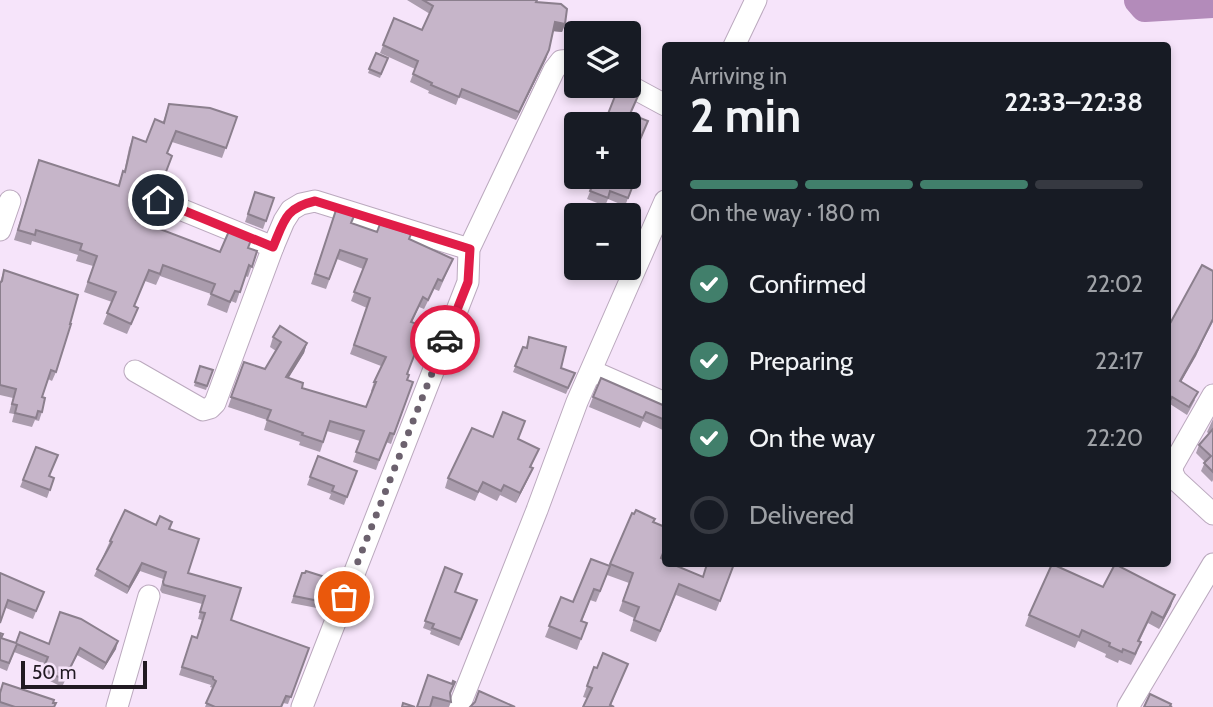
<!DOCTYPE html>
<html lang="en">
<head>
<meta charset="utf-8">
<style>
	:root { --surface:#171b24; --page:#20242c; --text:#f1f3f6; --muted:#9ea1a6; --line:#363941; --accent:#417f6b }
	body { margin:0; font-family:Cabin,sans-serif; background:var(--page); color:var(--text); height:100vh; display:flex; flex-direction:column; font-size:26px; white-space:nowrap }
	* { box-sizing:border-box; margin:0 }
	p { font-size:23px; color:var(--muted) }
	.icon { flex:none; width:38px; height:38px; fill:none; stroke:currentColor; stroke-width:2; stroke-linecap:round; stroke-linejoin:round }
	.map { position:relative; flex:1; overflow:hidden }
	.details { position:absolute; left:662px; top:42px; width:509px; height:525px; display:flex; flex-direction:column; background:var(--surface); border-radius:7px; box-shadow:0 4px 10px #0003 }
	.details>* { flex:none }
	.fabs { position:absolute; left:564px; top:21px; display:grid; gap:14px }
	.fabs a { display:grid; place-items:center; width:77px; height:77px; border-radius:7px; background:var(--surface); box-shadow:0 4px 10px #0003; font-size:35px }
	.scale { position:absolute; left:21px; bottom:18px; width:126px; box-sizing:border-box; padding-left:7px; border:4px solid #211a22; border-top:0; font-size:19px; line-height:24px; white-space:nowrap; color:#211a22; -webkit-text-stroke:5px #f6e4fa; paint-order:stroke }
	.pin { position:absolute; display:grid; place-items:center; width:60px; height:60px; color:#fff; margin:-30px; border:4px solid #fff; border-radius:50%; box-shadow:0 2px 7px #0007 }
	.courier { position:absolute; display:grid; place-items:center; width:70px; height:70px; margin:-35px; border:5px solid #e11d48; border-radius:50%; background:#fff; color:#222; box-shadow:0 2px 9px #0007 }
	.overview em { font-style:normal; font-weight:700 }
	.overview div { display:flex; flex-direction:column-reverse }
	.overview { display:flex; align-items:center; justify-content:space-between; height:119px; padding:0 28px }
	h1 { font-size:46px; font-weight:700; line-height:52px }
	.bar { display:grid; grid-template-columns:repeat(4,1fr); gap:10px 7px; align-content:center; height:84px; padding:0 28px }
	.bar i { height:9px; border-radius:5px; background:var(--line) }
	.bar .selected { background:var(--accent) }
	.bar p { grid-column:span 4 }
	ol { padding:0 28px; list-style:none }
	li { display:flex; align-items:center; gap:21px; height:77px }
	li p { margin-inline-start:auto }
	li .icon { padding:7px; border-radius:50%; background:var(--accent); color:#fff; stroke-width:4 }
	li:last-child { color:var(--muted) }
	li i { width:38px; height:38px; border:4px solid var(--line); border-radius:50% }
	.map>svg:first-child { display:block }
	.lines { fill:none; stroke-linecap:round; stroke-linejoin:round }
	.river { stroke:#b38bba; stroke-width:30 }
	.minor-casing { stroke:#bba9be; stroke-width:23 }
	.minor { stroke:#fff; stroke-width:21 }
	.wall { fill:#aa9cad }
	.shaded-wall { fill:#8b7f8d }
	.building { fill:#c6b5c9; stroke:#8b7f8d; stroke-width:2 }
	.done { stroke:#6c616e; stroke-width:7; stroke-dasharray:0 12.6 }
	.route { stroke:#e11d48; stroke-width:9 }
</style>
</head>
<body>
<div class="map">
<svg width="1213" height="707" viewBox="0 0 1213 707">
	<rect width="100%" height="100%" fill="#f6e4fa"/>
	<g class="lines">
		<polyline class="river" points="1139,0 1145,7 1213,3"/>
		<defs>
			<g id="minor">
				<polyline points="734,46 756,0"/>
				<polyline points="628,85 665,105"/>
				<polyline points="158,200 273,247"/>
				<polyline points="0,230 10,201"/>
				<polyline points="135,371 203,410 210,408 215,403 273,247 284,221 291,210 301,204 315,201 469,249"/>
				<polyline points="592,371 665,403"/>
				<polyline points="1213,395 1173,465 1172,472 1176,480 1213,514"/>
				<polyline points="117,707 149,596"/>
				<polyline points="302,707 468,282 469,249 554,70 561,61 571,60 576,62"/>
				<polyline points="459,707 537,510 577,402 665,201"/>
				<polyline points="1128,707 1213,564"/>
			</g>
		</defs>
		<use href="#minor" class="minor-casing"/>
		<use href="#minor" class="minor"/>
	</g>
	<g class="wall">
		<polygon points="407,0 537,0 536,2 565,24 562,32 553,31 546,59 516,120 459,97 456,105 428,93 429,91 410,82 415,69 380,53 394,18 422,30 430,14"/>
		<polygon points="376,53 388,58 380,78 368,73"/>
		<polygon points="169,104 237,117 222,158 172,142 167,154 160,187 151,189 149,191 150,195 146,205 141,203 136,220 220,252 248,248 257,251 248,277 245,276 236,303 231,301 227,313 207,305 211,294 160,276 156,285 145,281 134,306 134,318 127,334 103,324 112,302 84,292 93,266 76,261 78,255 32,241 31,245 14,240 39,160 118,185 123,171 124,172 129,148 133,137 146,142 163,122"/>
		<polygon points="631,114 648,121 636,150 628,147 628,124"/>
		<polygon points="596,177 635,180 625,206 608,199 605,206 587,199"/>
		<polygon points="255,192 274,198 263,229 245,222"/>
		<polygon points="336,210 351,223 377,232 409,239 453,259 439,291 434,289 424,309 419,307 412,322 414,341 407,380 413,382 391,444 386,442 376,470 353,462 360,441 327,431 320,452 299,445 300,442 264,430 267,420 228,407 244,362 265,369 276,351 270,347 273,337 307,343 304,353 288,378 302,388 366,407 372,392 371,391 374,382 381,366 350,354 367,308 351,301 363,269 337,259 326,289 311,284"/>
		<polygon points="4,270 56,372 52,381 48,379 42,397 42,412 39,421 35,420 32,427 12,422 14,414 9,413 13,398 0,395 0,282"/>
		<polygon points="1213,271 1213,322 1181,382 1195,400 1187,415 1170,404 1167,409 1167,329"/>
		<polygon points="529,337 561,368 575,373 566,394 513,372 523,347 526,348"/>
		<polygon points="200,366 213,370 206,390 194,386"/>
		<polygon points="593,397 665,406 665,431 643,421 640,428 589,407"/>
		<polygon points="1213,419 1213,480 1212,482 1201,471 1205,462 1196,453 1199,445 1209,434 1207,432"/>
		<polygon points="493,437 518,439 535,458 531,467 529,477 516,503 500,495 497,501 479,492 475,501 445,488 448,478"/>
		<polygon points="36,447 49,476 54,478 47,498 20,487"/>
		<polygon points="318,456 357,471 344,505 329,499 331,494 307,485"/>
		<polygon points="632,513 665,527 665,549 661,558 703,577 734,564 716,611 676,595 656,642 630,631 634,618 619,611 629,583 607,575 596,602 590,600 582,621 587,623 577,650 545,637 561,597 573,602 609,566"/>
		<polygon points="156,525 169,530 188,573 231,620 309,648 288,704 283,703 282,707 205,707 213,688 210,687 211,685 179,675 192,636 197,638 202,620 198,619 202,604 162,593 160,590 163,579 140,571 127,594 94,576 110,541"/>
		<polygon points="445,567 455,592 477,600 459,646 430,634 431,631 423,628"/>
		<polygon points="0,573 44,592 33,619 6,608"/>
		<polygon points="302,573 328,578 317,608 291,603"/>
		<polygon points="1103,587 1171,606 1159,629 1148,623 1139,642 1137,653 1131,665 1119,660 1118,663 1105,657 1106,654 1078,641 1075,648 1025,626 1029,615"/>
		<polygon points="0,633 1,638 16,643 49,644 116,649 103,670 77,655 62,687 40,676 45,664 14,652 7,671 0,668"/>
		<polygon points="628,664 611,705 583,697 594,667 597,668"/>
		<polygon points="428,675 450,694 451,702 449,707 417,707"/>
		<polygon points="0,693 53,703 54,707 0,707"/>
	</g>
	<g class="shaded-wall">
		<polygon points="555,22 565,24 562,32 552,31"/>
		<polygon points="549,50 546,59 516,120 519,112"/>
		<polygon points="172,156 160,187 151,189 146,194 150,184"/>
		<polygon points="1213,319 1196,356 1177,389 1180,381"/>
		<polygon points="307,343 304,353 283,387 286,377"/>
		<polygon points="533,468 529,477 516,503 520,493"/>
		<polygon points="142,563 140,571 127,594 129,587"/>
		<polygon points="1175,595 1171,606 1159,629 1163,618"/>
		<polygon points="118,641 116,649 103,670 106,663"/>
	</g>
	<g class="building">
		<polygon points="423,0 537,0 536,2 561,4 567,9 565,24 555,22 549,50 519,112 462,89 459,97 431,85 432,83 413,74 418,61 383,45 394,18 422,30 433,6"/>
		<polygon points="376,53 388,58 381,74 369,69"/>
		<polygon points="619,86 621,86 625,89 638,96 630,114 648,121 639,142 628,138 628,124 604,124"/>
		<polygon points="169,104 210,108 237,117 226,148 176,131 167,153 172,156 164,177 154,179 150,184 149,191 150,195 144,193 136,220 220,252 229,231 251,240 248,248 257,251 252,267 249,265 240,292 235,291 230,302 211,294 215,284 163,265 160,274 149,270 134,306 138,308 131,324 107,313 116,292 88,282 97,256 80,250 82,244 36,230 35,235 18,230 39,160 119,186 123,171 125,172 133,137 146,142 155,119 164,123"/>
		<polygon points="596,177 626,177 635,180 628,198 610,191 608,198 590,191"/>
		<polygon points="255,192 274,198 266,221 248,214"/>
		<polygon points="336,210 354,216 351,223 377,232 380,224 411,234 409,239 453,259 442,281 438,279 428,300 423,297 411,322 420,325 413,341 419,343 407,374 409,375 407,380 413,382 394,434 390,433 379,460 356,452 364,431 330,421 323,442 302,435 303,433 267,420 271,410 231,397 244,362 265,369 281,342 273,337 280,326 307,343 286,377 303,383 302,388 366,407 376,382 374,382 386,357 354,345 370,298 354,292 367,259 340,250 329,279 315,274"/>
		<polygon points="1202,265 1213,271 1213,319 1198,349 1180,381 1198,392 1189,407 1172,397 1167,406 1167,329"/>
		<polygon points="4,270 78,295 70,324 71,324 56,372 51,370 42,397 45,398 42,412 38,411 36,418 15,413 17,405 12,404 16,389 0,385 0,283 2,281"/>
		<polygon points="529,337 566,347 561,368 575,373 568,388 515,366 523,347 527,348"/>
		<polygon points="200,366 213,370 207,386 195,382"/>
		<polygon points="601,378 665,406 665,420 646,412 643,418 593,397"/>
		<polygon points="503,412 525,421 518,439 539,449 530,467 533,468 520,493 504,485 501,491 483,482 478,492 448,478 472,428 493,437"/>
		<polygon points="1213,429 1213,472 1204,463 1211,456 1199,445"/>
		<polygon points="36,447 58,455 49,476 54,478 50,490 23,480"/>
		<polygon points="318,456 357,471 347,497 332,491 334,486 310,477"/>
		<polygon points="125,510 156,525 160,516 172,522 169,529 199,539 188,573 241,588 231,620 309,648 291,697 286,696 281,707 215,707 206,703 216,681 213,679 213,677 182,667 192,636 197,638 205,613 200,612 205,596 164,585 163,582 166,572 142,563 129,587 97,569 112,542 110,541"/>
		<polygon points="636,510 655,519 653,522 665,527 665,548 661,558 665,560 665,564 672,564 703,577 707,564 734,564 720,601 679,584 660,631 634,620 639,607 623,601 633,573 610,564 632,513 634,514"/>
		<polygon points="591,559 610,566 600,591 594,589 581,621 587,623 581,639 549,626 561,597 573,602"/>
		<polygon points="1052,564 1103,587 1115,564 1175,595 1163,618 1152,612 1138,641 1141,642 1135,654 1123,649 1122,652 1109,646 1110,643 1082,630 1079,637 1029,615"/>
		<polygon points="445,567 462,574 455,592 477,600 461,639 432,628 434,624 425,621"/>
		<polygon points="306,571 328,578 319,601 294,596 302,573 305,573"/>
		<polygon points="0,573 44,592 36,611 8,600 0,623"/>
		<polygon points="60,612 81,619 118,641 106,663 80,648 64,680 43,669 48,657 17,644 9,663 0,660 0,633 3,634 1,638 16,643 20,632 49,644"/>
		<polygon points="603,653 628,664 610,705 614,707 583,707 592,688 587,686 594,667 597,668"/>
		<polygon points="428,675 452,684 453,681 455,682 450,693 451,702 433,697 430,707 417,707"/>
		<polygon points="3,683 54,700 53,703 56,703 54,707 15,707 0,702 0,693"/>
		<polygon points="479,691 515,707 470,707 475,702"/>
		<polygon points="1150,694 1171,704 1170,706 1172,707 1144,707"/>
		<polygon points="403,703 415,707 402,707"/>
	</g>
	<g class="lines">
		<polyline class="done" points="344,597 445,340"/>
		<path class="route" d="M 158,200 L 273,247 C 284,221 285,208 315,201 L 470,249 L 468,282 L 445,340"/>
	</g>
</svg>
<div class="fabs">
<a><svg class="icon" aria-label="layers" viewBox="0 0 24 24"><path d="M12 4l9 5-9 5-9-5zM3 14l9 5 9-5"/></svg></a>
<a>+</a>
<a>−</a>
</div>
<div class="scale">50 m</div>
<div class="pin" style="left:344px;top:597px;background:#ea580c"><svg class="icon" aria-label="bag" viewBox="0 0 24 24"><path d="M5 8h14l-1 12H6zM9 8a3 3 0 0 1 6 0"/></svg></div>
<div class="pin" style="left:158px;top:200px;background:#1f2937"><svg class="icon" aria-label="home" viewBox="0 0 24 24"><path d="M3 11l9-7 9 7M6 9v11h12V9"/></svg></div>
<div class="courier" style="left:445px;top:340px"><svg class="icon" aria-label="car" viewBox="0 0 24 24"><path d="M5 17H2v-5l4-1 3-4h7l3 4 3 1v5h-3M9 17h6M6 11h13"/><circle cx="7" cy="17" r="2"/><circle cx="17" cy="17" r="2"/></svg></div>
<section class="details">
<div class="overview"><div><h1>2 min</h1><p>Arriving in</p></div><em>22:33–22:38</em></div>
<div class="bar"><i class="selected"></i><i class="selected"></i><i class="selected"></i><i></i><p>On the way · 180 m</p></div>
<ol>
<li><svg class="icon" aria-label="check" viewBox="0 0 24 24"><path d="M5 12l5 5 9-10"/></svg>Confirmed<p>22:02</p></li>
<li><svg class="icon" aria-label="check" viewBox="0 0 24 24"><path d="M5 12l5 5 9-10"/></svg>Preparing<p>22:17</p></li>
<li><svg class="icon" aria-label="check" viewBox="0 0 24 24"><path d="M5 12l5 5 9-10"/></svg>On the way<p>22:20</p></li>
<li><i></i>Delivered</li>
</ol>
</section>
</div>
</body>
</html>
